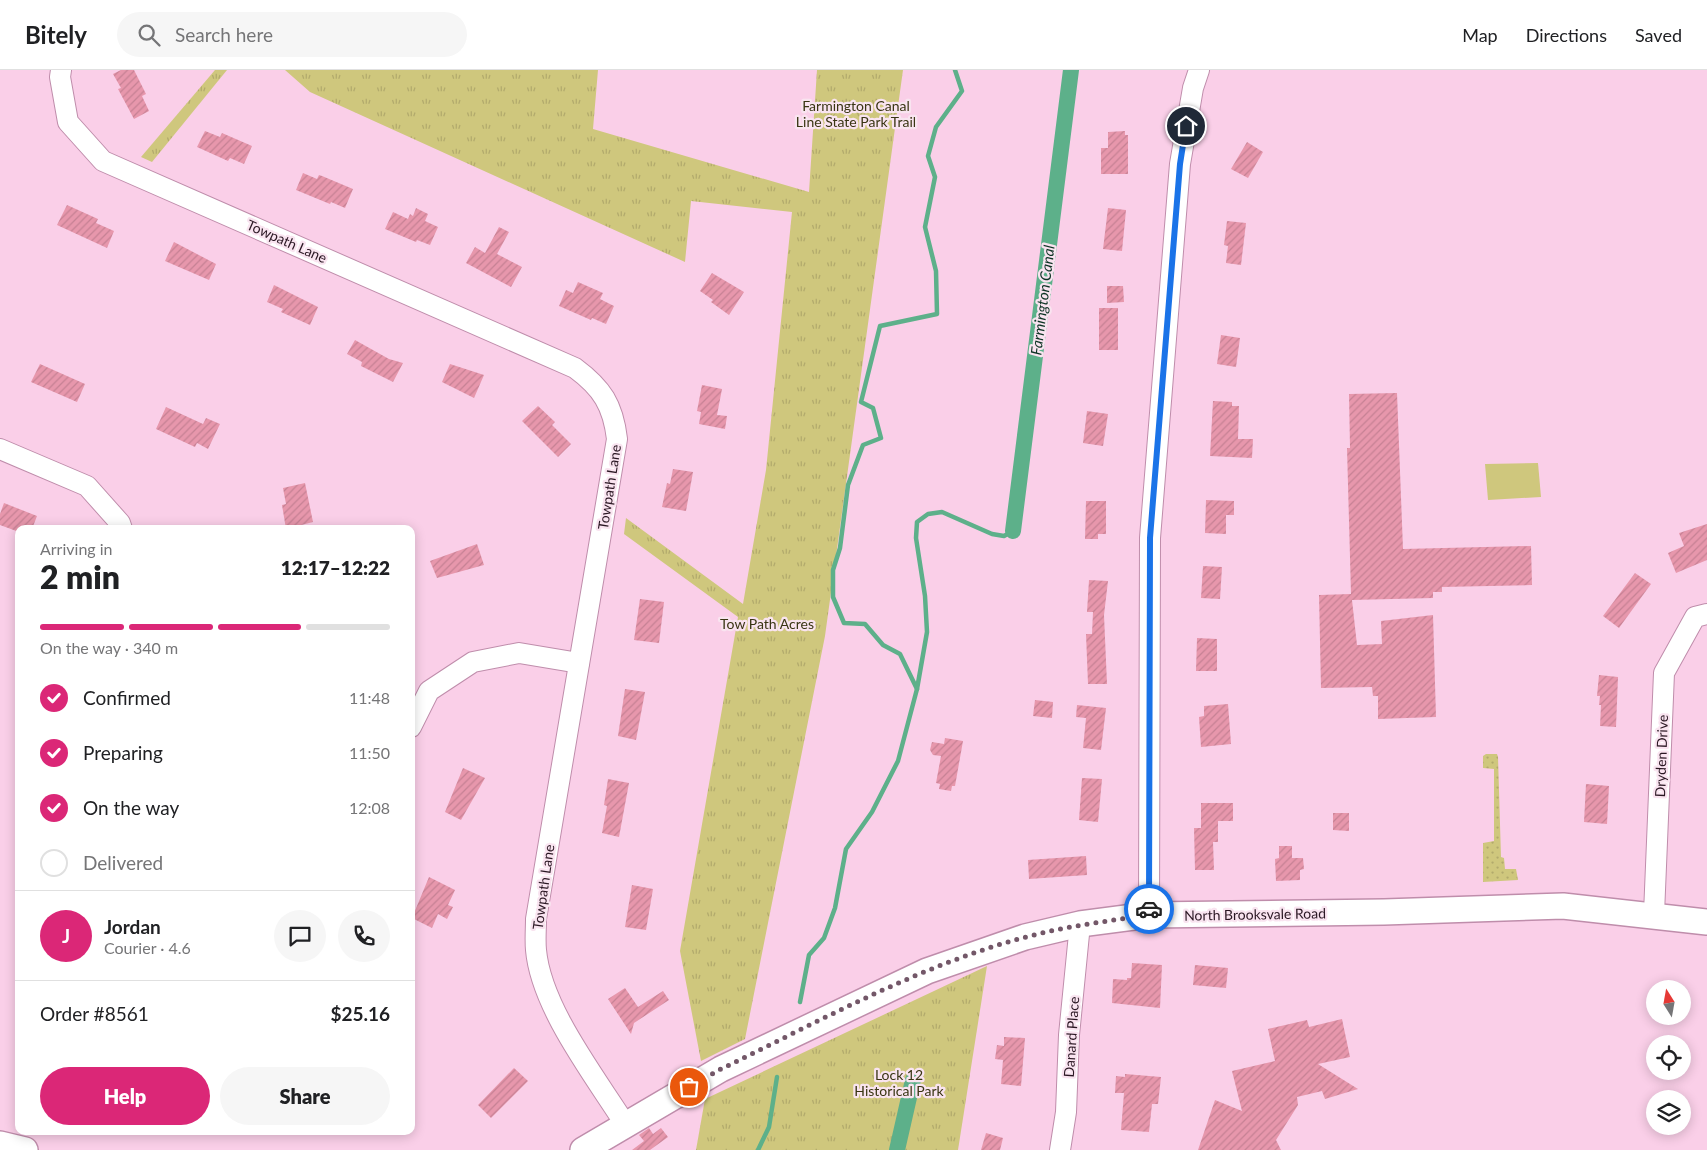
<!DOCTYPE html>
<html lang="en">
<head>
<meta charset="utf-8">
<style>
	:root { --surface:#fff; --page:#f6f6f6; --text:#202124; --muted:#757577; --line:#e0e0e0; --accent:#db2777 }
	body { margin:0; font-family:Lato,sans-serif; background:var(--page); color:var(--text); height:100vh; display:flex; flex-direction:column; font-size:19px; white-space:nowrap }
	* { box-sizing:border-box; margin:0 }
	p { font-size:16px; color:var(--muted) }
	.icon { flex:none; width:28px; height:28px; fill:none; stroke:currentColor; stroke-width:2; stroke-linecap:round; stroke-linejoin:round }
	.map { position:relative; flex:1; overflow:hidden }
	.details { position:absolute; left:15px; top:455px; width:400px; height:610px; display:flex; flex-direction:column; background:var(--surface); border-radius:10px; box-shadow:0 2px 12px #0003 }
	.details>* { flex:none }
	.needle { width:32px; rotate:349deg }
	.fabs { position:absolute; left:1646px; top:910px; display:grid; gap:10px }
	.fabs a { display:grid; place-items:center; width:45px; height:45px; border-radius:50%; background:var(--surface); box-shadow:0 2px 12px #0003; font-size:25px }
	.pin { position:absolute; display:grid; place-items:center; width:42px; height:42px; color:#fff; margin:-21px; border:2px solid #fff; border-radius:50%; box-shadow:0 1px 5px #0007 }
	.courier { position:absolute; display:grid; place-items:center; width:50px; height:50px; margin:-25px; border:4px solid #1a73e8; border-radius:50%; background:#fff; color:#222; box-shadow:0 1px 6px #0007 }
	.summary em { font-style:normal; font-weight:800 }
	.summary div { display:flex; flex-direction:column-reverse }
	.summary { display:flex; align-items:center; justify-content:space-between; height:85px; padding:0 25px }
	h1 { font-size:32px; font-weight:800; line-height:38px }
	.bar { display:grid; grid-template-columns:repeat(4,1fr); gap:8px 5px; align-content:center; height:60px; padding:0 25px }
	.bar i { height:6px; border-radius:4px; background:var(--line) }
	.bar .active { background:var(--accent) }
	.bar p { grid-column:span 4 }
	.line { display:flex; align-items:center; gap:12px; padding:0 25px; border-top:1px solid var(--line) }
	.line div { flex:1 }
	.round { display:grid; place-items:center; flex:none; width:52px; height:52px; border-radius:26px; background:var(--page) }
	ol { padding:0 25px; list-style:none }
	li { display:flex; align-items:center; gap:15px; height:55px }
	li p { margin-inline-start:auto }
	li .icon { padding:5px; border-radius:50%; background:var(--accent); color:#fff; stroke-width:4 }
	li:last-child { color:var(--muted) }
	li i { width:28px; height:28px; border:2px solid var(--line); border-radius:50% }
	.primary-button { display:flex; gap:10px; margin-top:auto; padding:10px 25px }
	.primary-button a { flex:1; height:58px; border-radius:30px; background:var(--accent); color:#fff; font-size:20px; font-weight:800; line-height:58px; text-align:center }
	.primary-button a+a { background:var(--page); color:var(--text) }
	header { display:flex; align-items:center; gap:30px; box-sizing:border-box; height:70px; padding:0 25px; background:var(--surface); border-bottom:1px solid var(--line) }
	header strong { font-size:24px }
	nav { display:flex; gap:28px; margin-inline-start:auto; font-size:18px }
	.search { width:350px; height:45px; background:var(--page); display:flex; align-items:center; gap:12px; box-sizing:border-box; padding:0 18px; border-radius:28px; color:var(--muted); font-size:19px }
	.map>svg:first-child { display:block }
	.grass { fill:url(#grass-dots) }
	.park { fill:url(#park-tufts) }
	.pitch { fill:#cfc77d }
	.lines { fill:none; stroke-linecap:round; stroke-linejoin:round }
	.stream { stroke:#5db08a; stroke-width:4.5 }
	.canal { stroke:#5db08a; stroke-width:16 }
	.building { fill:url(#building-hatch) }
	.minor-casing { stroke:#bf8dab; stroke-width:22 }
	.major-casing { stroke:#bf8dab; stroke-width:28 }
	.minor { stroke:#fff; stroke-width:20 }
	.major { stroke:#fff; stroke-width:25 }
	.done { stroke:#735768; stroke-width:5; stroke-dasharray:0 9 }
	.route { stroke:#1a73e8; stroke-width:6 }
	.labels { text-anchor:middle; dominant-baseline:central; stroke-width:4.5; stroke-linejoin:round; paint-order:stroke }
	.park-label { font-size:14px; fill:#393513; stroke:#f9e4f0 }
	.street-label { font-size:14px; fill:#2a1723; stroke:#f9e4f0 }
	.water-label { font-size:15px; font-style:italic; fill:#0d3324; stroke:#f9e4f0 }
</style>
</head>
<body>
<header>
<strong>Bitely</strong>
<div class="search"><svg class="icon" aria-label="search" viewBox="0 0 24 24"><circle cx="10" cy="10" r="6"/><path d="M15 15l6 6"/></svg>Search here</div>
<nav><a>Map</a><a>Directions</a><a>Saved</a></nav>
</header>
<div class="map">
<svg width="1707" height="1080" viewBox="0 0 1707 1080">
	<defs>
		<pattern id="grass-dots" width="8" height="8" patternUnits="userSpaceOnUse" patternTransform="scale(1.25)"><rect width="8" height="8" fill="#cfc77d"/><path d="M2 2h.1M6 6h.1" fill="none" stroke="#b2aa6c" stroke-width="1.8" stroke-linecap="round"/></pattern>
		<pattern id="park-tufts" width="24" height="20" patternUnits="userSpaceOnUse" patternTransform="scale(1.25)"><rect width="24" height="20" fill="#cfc77d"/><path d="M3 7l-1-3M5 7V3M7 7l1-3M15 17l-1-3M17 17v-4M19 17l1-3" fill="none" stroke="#b2aa6c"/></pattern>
		<pattern id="building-hatch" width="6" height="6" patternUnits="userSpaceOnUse" patternTransform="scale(1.25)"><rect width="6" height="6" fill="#e797ac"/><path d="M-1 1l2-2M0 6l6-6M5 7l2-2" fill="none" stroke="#c68194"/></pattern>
	</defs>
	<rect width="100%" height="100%" fill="#facfe8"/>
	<polygon class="grass" points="1486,684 1497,684 1498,687 1501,787 1504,788 1505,799 1516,799 1518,810 1483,812 1483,773 1494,771 1494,699 1483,698 1483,686"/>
	<g class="park">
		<polygon points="215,0 227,0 152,92 141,87"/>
		<polygon points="285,0 598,0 593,59 809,122 817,0 903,0 825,566 745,969 701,991 680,881 738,547 624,464 626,448 743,534 766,400 792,142 691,131 685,192 310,22"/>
		<polygon points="987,896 958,1080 696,1080 705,1029"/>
	</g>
	<polygon class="pitch" points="1538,393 1541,427 1488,430 1485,394"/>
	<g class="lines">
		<g class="stream">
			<polyline points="917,619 900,584 883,575 865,554 844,553 833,527 833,500 840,478 848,415 863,375 881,368 873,338 861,332 880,256 937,244 936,201 925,157 935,107 928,86 936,57 962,21 955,0"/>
			<polyline points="800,932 809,885 824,868 835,838 846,779 872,742 898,691 917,619 927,562 925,526 916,468 917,452 928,444 942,442 992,464 1004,466 1013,461"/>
			<polyline points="758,1080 769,1057 777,1007"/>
		</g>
		<g class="canal">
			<polyline points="1013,461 1071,0"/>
			<polyline points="897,1080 913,1010"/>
		</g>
	</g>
	<g class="building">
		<polygon points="121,0 134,0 146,24 142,26 149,41 134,49 118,19 121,18 113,4"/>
		<polygon points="205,61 220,67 222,63 252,76 244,94 230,88 228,91 197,77"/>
		<polygon points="1125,61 1125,65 1128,65 1128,104 1101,104 1101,78 1108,78 1108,62"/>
		<polygon points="1247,72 1263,82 1248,108 1231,99"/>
		<polygon points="303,103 317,109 319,105 322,106 353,119 345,138 331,132 330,134 296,120"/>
		<polygon points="67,135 98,149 96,153 114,161 107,178 57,155"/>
		<polygon points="416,138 428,144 425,151 438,157 430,175 417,170 416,172 385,159 393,142 408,149 410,144 413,146"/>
		<polygon points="1108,138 1126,140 1122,181 1103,179"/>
		<polygon points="1227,151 1246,153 1241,195 1226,193 1228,176 1224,175"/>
		<polygon points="499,157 509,162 497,184 522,197 511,217 466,193 475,177 485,183"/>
		<polygon points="174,172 216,194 209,210 165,191"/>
		<polygon points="712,203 744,222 729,245 711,232 713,230 700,221"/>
		<polygon points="578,212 603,223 600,229 614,236 606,254 592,248 591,250 559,236 566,220 573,223"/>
		<polygon points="274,215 318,237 310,255 281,242 283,239 267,232"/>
		<polygon points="1107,216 1123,216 1124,232 1107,233"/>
		<rect x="1099" y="238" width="19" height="42"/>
		<polygon points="1221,265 1240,268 1236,297 1217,294"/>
		<polygon points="355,270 389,289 403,293 393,312 361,296 362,292 347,284"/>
		<polygon points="40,294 85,314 77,332 31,312"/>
		<polygon points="450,294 484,305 474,328 442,312"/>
		<polygon points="702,315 722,319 717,345 727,346 725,359 699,354 701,342 697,341"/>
		<polygon points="1397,323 1403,479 1531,476 1532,515 1442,517 1442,522 1433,522 1433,528 1352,530 1357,575 1382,574 1381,551 1433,545 1436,647 1378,649 1378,626 1373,626 1372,617 1321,618 1319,525 1351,524 1347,378 1350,378 1349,324"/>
		<polygon points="1213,331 1232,332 1232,336 1239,336 1238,369 1253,369 1252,388 1210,386"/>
		<polygon points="538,336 555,352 552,355 571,374 558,387 522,351"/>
		<polygon points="166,337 203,354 206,348 220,354 208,379 197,373 195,377 156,359"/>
		<polygon points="1087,341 1108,344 1103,376 1083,373"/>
		<polygon points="673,399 693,402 686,441 662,437 667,413 670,414"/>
		<polygon points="305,413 313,452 286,459 282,435 286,434 283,418"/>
		<polygon points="1206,430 1234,431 1234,445 1226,445 1226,464 1205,463"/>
		<polygon points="1086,431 1106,431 1106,464 1098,464 1098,469 1085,469"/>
		<polygon points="4,433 37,446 32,459 19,459 19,462 0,455 0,444"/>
		<polygon points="1707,454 1707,490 1676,503 1668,483 1684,476 1679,463"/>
		<polygon points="477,474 484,495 437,508 430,491"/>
		<polygon points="1203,496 1222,497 1220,529 1201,528"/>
		<polygon points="1635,503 1651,514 1619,558 1603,546"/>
		<polygon points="1089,510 1108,511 1104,545 1107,614 1088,614 1086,564 1092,564 1093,542 1087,542"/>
		<polygon points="640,529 664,532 659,573 634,570"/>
		<polygon points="1197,568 1217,569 1217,601 1196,601"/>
		<polygon points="1599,605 1618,607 1616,657 1600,656 1601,635 1599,635 1600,626 1597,626"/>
		<polygon points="625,619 645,622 636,670 618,666"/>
		<polygon points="1035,630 1053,632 1052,648 1033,646"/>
		<polygon points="1228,634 1231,674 1201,677 1199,647 1204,646 1204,636"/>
		<polygon points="1077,635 1106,638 1101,680 1083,678 1086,648 1076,647"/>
		<polygon points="945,668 963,671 955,716 952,716 951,721 939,719 940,714 936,713 941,686 933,685 930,680 932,672 944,674"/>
		<polygon points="463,698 485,708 461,750 445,742"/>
		<polygon points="1082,708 1102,709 1098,752 1079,750"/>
		<polygon points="608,709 629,713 619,767 602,763 607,736 604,735"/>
		<polygon points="1586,714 1609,716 1607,754 1584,752"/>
		<polygon points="1201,733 1233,733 1233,751 1218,751 1218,772 1213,772 1214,800 1195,800 1194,758 1201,758"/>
		<polygon points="1333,743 1349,743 1349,761 1333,760"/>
		<polygon points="1279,776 1292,776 1292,788 1303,788 1304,799 1300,800 1300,810 1276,811 1275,789 1279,788"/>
		<polygon points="1086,786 1087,805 1029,809 1028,790"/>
		<polygon points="429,807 455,820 448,835 453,837 447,849 438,844 432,858 412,848"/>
		<polygon points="632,815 653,819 646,860 625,857"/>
		<polygon points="1132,893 1162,895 1160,938 1112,933 1113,909 1127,910 1127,908 1131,908"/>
		<polygon points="1195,895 1228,898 1226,918 1193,915"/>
		<polygon points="625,918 638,937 663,921 669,930 634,953 631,964 608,929"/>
		<polygon points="1342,949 1350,987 1318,994 1358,1019 1325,1029 1322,1021 1297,1027 1298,1035 1276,1070 1281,1080 1198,1080 1215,1030 1242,1041 1232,1001 1275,991 1268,959 1307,950 1309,957"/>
		<polygon points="1004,967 1025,968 1021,1016 1001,1014 1003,990 995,989 997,975 1004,976"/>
		<polygon points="514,998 528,1011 491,1048 478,1035"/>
		<polygon points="1125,1004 1161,1007 1158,1034 1152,1034 1149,1062 1121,1060 1124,1023 1115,1023 1116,1006 1125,1007"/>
		<polygon points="649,1058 653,1064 661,1058 668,1067 650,1080 632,1080 644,1071 639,1065"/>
		<polygon points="986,1063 1003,1068 1000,1080 981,1080"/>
	</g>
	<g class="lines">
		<defs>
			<g id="minor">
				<path d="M 61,0 L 60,7 L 68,52 L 103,91 L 575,298 C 602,318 613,335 617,369 L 536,849 C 536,859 535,870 536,880 C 541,937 594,1005 625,1054"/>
				<polyline points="0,379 87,416 120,453 122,459"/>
				<polyline points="411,657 429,621 473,592 519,583 579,593"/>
				<polyline points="1654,844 1664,603 1695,547 1707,544"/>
				<polyline points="1149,845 1150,468 1180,94 1193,18 1199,0"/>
				<polyline points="1060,1080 1066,1042 1069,965 1080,854"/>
			</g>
			<g id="major">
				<polyline points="0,1074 25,1080"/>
				<polyline points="583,1080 721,999 927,901 1025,867 1080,854 1149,845 1384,842 1563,836 1707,852"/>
			</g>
		</defs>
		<use href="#minor" class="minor-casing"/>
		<use href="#major" class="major-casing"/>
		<use href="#minor" class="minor"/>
		<use href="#major" class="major"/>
	</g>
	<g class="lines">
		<path class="done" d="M 689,1017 L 721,999 C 820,951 920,895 1026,867 C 1067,856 1108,851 1149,845 L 1149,839"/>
		<polyline class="route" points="1149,839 1150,468 1180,94 1186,56"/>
	</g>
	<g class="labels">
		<g class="park-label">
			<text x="856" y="35">Farmington Canal<tspan x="856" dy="16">Line State Park Trail</tspan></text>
			<text x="767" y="553">Tow Path Acres</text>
			<text x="899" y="1004">Lock 12<tspan x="899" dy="16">Historical Park</tspan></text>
		</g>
		<g class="street-label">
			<text transform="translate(287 171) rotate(24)">Towpath Lane</text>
			<text transform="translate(609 417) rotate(-81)">Towpath Lane</text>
			<text transform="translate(1661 686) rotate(-88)">Dryden Drive</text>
			<text transform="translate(543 817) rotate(-82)">Towpath Lane</text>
			<text transform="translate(1255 844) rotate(-1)">North Brooksvale Road</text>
			<text transform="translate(1071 967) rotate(-86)">Danard Place</text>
		</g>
		<g class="water-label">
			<text transform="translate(1042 230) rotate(-83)">Farmington Canal</text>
		</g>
	</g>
</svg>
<div class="fabs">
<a><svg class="needle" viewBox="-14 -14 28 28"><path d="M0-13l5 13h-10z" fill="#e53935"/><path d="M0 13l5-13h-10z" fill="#757577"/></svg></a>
<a><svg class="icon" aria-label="locate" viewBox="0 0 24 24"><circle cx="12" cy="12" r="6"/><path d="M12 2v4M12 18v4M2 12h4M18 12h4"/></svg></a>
<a><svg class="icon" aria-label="layers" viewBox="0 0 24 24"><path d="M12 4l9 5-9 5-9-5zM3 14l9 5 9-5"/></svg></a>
</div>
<div class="pin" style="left:689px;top:1017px;background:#ea580c"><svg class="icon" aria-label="bag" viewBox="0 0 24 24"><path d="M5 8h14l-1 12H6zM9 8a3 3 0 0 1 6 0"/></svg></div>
<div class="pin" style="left:1186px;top:56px;background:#1f2937"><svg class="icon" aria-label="home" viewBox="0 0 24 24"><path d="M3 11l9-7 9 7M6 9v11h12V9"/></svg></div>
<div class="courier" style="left:1149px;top:839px"><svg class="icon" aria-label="car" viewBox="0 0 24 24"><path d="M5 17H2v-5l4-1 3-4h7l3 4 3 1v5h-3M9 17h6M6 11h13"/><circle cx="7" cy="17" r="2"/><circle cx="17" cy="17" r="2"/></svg></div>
<section class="details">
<div class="summary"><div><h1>2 min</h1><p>Arriving in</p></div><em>12:17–12:22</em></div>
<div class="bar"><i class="active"></i><i class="active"></i><i class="active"></i><i></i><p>On the way · 340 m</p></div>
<ol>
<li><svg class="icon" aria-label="check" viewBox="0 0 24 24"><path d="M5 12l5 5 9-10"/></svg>Confirmed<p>11:48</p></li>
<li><svg class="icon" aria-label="check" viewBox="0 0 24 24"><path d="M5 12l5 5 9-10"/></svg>Preparing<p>11:50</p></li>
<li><svg class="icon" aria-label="check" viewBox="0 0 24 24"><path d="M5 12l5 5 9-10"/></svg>On the way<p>12:08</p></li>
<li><i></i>Delivered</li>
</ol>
<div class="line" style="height:90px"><b class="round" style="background:var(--accent);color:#fff">J</b><div><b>Jordan</b><p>Courier · 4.6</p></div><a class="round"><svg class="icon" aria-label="chat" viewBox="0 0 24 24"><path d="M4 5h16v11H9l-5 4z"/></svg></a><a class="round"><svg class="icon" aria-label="phone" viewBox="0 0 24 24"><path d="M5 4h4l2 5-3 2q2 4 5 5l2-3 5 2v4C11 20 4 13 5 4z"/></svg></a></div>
<div class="line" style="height:65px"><div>Order #8561</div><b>$25.16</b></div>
<div class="primary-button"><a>Help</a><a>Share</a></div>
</section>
</div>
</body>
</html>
